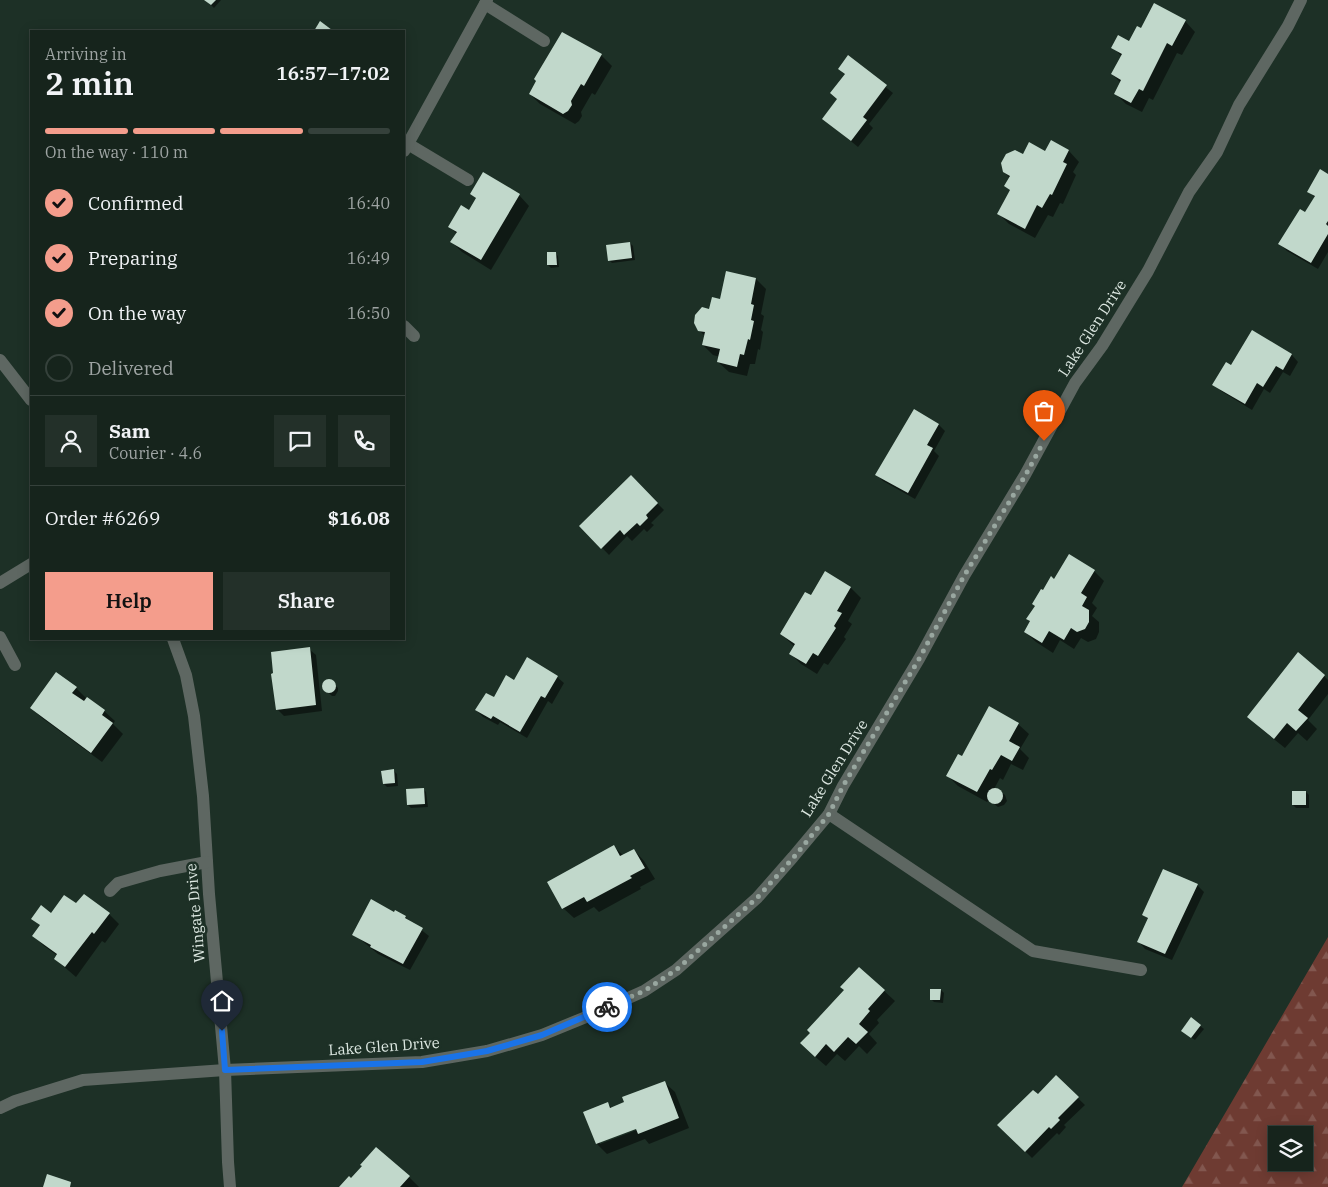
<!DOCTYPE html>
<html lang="en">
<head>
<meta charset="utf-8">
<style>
	:root { --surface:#16241c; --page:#233029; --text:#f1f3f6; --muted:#9ea4a3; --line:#35413b; --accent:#f49d8c }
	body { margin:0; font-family:"IBM Plex Serif",serif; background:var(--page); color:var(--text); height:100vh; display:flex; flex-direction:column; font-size:19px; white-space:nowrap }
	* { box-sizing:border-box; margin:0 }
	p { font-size:16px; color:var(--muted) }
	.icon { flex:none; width:28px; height:28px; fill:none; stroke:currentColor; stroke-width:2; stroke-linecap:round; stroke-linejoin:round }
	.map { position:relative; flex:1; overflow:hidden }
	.panel { position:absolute; left:30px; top:30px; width:375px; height:610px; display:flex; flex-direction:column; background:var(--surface); border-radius:0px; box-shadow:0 2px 12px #0003,0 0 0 1px var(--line) }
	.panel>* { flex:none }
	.controls { position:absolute; left:1268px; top:1126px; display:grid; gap:10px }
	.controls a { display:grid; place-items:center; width:45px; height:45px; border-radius:0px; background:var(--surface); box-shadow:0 2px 12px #0003,0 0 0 1px var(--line); font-size:25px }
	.pin { position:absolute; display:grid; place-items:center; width:42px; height:42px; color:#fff; margin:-51px -21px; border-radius:50% 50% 50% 0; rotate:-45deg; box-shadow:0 0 5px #0007 }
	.pin .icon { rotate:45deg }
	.courier { position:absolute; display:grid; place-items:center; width:50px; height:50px; margin:-25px; border:4px solid #1a73e8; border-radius:50%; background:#fff; color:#222; box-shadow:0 1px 6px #0007 }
	.summary em { font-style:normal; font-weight:600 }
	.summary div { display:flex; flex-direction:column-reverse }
	.summary { display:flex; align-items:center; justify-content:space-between; height:85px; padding:0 15px }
	h1 { font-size:32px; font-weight:600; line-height:38px }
	.bar { display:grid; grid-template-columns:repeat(4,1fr); gap:8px 5px; align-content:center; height:60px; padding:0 15px }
	.bar i { height:6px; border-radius:4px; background:var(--line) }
	.bar .current { background:var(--accent) }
	.bar p { grid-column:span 4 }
	.line { display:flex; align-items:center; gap:12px; padding:0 15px; border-top:1px solid var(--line) }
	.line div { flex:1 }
	.round { display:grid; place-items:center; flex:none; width:52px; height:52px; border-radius:0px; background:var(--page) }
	ol { padding:0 15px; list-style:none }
	li { display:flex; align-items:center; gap:15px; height:55px }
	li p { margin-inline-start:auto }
	li .icon { padding:5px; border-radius:50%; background:var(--accent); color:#111; stroke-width:4 }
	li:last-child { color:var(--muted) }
	li i { width:28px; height:28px; border:2px solid var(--line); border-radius:50% }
	.button { display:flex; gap:10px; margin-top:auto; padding:10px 15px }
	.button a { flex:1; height:58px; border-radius:0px; background:var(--accent); color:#111; font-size:20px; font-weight:600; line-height:58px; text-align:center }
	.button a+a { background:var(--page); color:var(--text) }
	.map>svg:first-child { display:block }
	.forest { fill:url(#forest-firs); fill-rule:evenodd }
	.shadow { fill:#0007; fill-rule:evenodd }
	.building { fill:#c1d8cb }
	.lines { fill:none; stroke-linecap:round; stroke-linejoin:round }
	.minor { stroke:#5e6762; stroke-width:12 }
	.done { stroke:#99a7a0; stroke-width:5; stroke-dasharray:0 9 }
	.route { stroke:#1a73e8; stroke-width:6 }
	.labels { text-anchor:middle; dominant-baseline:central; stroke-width:5; stroke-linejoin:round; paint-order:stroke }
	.street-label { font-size:15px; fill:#dce7e1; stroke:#1d3026 }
</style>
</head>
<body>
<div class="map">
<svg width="1328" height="1187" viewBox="0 0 1328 1187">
	<defs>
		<pattern id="forest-firs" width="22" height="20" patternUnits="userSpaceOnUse" patternTransform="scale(1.25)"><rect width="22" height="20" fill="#6e3b32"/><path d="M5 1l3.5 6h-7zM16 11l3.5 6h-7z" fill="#82574f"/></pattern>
	</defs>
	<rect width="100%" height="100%" fill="#1d3026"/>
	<path class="forest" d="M 1328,937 L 1328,1187 L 1182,1187 ZM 1276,1135 L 1304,1135 L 1304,1162 L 1276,1162 Z"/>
	<g class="shadow">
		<polygon points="206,0 221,0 214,8"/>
		<polygon points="1185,21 1195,32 1182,55 1177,53 1153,100 1149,98 1142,112 1126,104 1115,93 1121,83 1112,74 1122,57 1113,47 1129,43 1141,30"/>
		<polygon points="563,33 601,55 612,66 595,95 592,93 581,112 582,116 579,121 575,124 540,104 530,94"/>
		<polygon points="848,57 893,93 869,124 873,128 858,147 824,119 838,100 845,75 840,69"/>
		<polygon points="1051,142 1069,151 1079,162 1073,172 1076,175 1063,204 1060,203 1053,217 1048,215 1035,238 1009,224 998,213 1011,191 1006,186 1010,178 1004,172 1023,156 1046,152"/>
		<polygon points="1328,175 1328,252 1318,269 1287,251 1280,244 1305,214 1315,198 1309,191"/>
		<polygon points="471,194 519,195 529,206 491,270 462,252 452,242 457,234 450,227 469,212 477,199"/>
		<polygon points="630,243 633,246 635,260 612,263 609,260"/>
		<polygon points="555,253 558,256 559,267 551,268 548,265"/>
		<polygon points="756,279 766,289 761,314 764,316 761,330 763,332 760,350 758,349 755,364 750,364 747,376 729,372 718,362 720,357 713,355 703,345 705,336 699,330 710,311 721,300"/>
		<polygon points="1253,331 1292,355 1298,362 1290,376 1283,372 1270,393 1264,389 1252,410 1221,391 1214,384 1232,367"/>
		<polygon points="914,411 939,425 945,431 934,451 939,456 915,499 883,481 876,474"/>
		<polygon points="631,477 664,510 651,523 654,525 647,532 644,529 632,541 627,536 609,555 581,526"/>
		<polygon points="1094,571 1104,581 1092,603 1097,608 1092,616 1099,622 1099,632 1096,639 1088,642 1081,638 1074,649 1060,640 1053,653 1036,642 1025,632 1043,592 1055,581"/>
		<polygon points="826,573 851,588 861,598 848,621 852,624 844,637 846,639 828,665 824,663 817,674 801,664 791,654 795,647 781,634 811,597"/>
		<polygon points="309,649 316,655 322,711 284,716 277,709"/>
		<polygon points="1324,676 1328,680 1328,694 1308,720 1317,729 1307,741 1298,733 1285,748 1259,727"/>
		<polygon points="557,677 564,683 552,704 548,701 527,738 500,722 498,725 483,717 476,710 494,698 514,682"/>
		<polygon points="326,681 330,681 338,688 338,691 335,696 332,696 324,689 323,685"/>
		<polygon points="76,688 87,699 104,711 115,721 113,724 123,734 102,762 42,718 31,708"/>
		<polygon points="1018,724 1029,734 1020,749 1029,758 1023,770 1011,764 1003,780 1000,778 994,789 997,789 1005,795 1007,801 1004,805 998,807 989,800 987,802 958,786 948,776 962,758"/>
		<polygon points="394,771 397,774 398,786 387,787 384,784"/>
		<polygon points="423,789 426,792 428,807 411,808 408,805"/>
		<polygon points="1306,792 1309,795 1309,808 1296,808 1293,805"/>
		<polygon points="614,847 624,856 634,850 644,861 655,879 640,887 641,889 599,912 594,907 574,918 563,908"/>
		<polygon points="1197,885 1204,892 1172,960 1145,949 1139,942 1149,920 1144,915"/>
		<polygon points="77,905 109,914 119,924 105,943 102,941 76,977 55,959 58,956 44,946 34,936 41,926 33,919 52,914"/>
		<polygon points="395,914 405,917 429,936 410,970 378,954 354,934"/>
		<polygon points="859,968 895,1001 877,1020 879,1023 869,1034 877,1043 867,1054 859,1046 845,1061 837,1054 826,1066 812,1054"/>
		<polygon points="941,990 944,993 943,1003 934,1002 931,999"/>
		<polygon points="1191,1019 1204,1029 1195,1040 1186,1034"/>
		<polygon points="1056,1077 1085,1105 1064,1125 1066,1127 1059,1135 1057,1133 1032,1158 999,1125 1038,1096"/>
		<path d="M 664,1082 L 675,1092 L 689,1128 L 649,1144 L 645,1139 L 607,1154 L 597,1144 L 585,1113 L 608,1104 L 612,1108 ZM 641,1125 L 642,1128 L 600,1144 L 600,1141 Z"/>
		<polygon points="409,1177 419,1187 341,1187 351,1180"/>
	</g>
	<g class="building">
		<polygon points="204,0 216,0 211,5"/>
		<polygon points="1154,3 1186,20 1172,46 1167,43 1143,91 1139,89 1131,103 1114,94 1121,80 1111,74 1122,54 1111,48 1118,35 1129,41 1137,26 1141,28"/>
		<polygon points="320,21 332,30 332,31 314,31"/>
		<polygon points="562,32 602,54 584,86 581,84 571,101 572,105 568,111 563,114 529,94 536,81 534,79"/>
		<polygon points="848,55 887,85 863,117 867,120 851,141 822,119 837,99 830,93 845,74 838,69"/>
		<polygon points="1051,140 1069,150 1063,162 1067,164 1052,195 1050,194 1042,208 1037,205 1025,229 997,214 1010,190 1004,186 1010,176 1003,172 1001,163 1006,154 1015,150 1023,154 1029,142 1045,151"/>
		<polygon points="1320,169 1328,174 1328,221 1326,224 1328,226 1328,234 1311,263 1278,244 1300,209 1305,212 1315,196 1307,192"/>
		<polygon points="483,172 520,194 481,260 450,242 457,232 448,227 461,205 469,210 476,198 470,194"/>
		<polygon points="630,242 632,258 608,261 606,245"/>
		<polygon points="547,252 556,252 557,265 547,265"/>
		<polygon points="726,271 756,278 751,304 754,305 751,320 754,321 750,340 748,339 744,355 740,354 737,367 717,362 720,349 702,345 705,332 698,331 694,323 695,315 702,307 709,309 712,297 720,299"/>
		<polygon points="1252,330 1292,354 1283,370 1276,366 1263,387 1257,383 1245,404 1212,385 1226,362 1231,365"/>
		<polygon points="914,409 939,424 927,445 933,448 908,493 875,475"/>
		<polygon points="631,475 658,503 646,515 648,518 640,526 637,523 624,535 620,530 601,549 579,526"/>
		<polygon points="1069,554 1095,570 1081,593 1087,597 1082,606 1089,610 1089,622 1085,629 1077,632 1071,628 1064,640 1049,631 1042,643 1024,632 1030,621 1026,619 1035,606 1032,604 1041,589 1043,590 1051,576 1054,579"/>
		<polygon points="825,571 851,587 837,611 842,613 834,626 836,628 818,656 813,653 806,664 789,654 795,644 780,634 805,592 811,595"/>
		<polygon points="310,647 316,705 276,710 271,674 273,673 271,652"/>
		<polygon points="1298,652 1325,675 1298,710 1308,718 1296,731 1287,723 1274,739 1247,717"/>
		<polygon points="527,657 558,676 545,698 541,696 520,732 493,716 491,719 475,710 486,693 494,697 506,675 514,680"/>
		<polygon points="56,672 77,687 72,693 84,701 87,697 105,710 102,715 113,723 91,753 30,708"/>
		<circle cx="329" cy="686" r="7"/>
		<polygon points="989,706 1019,723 1009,741 1020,747 1012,761 1001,755 992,770 990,769 977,792 946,776 958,754 962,756"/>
		<polygon points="394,769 395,783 383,784 381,771"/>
		<circle cx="995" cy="796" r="8"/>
		<polygon points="424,788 425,804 407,805 406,789"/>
		<rect x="1292" y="791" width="14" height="14"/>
		<polygon points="614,845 620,856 634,849 645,868 630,876 632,878 587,902 584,897 562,909 547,882"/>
		<polygon points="1163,869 1198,884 1165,954 1137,942 1148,918 1142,915"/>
		<polygon points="84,894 110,913 94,934 92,932 65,967 54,959 57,954 32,936 40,925 31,919 41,905 51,913 64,895 76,903"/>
		<polygon points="371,899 394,912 395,910 406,916 405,918 423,928 403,964 370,947 371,945 352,935"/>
		<polygon points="859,967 885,990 868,1009 870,1011 859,1024 868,1032 856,1044 848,1037 834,1052 826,1044 815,1057 800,1043 810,1033 807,1030 844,990 840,987"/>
		<polygon points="930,989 941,989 940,1000 930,1000"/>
		<polygon points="1191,1017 1201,1025 1191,1038 1181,1031"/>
		<polygon points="1056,1075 1079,1097 1058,1118 1060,1120 1051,1129 1049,1127 1025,1152 997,1125 1033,1090 1038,1094"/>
		<polygon points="665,1081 679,1118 638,1134 636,1129 596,1144 583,1112 608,1102 610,1108 624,1102 622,1097"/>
		<polygon points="376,1147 410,1176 400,1187 339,1187 349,1176 351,1178 362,1166 360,1165"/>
		<polygon points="47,1174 71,1182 70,1187 43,1187"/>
	</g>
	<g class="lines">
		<g class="minor">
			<polyline points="485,4 544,41"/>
			<polyline points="408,144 468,180"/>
			<polyline points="404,151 487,0"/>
			<polyline points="404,326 414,336"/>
			<polyline points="0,360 31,400"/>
			<polyline points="0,583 31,564"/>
			<polyline points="0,637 15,665"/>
			<polyline points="173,639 186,675 194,716 203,796 209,894 225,1070 228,1162 230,1187"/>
			<polyline points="829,814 1033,951 1141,970"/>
			<polyline points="110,891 118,883 160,871 207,862"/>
			<polyline points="0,1108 15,1101 83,1080 225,1070 422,1062 487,1051 542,1035 586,1017 644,991 676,970 757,898 793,857 829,814 843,786 919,659 964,576 1025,475 1075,383 1102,346 1148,271 1189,192 1217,152 1239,105 1288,26 1301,0"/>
		</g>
	</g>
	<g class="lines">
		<polyline class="done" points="607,1007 644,991 676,970 757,898 794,857 829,814 843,786 919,659 964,576 1025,476 1044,441"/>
		<polyline class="route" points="222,1031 225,1070 422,1062 487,1051 542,1035 607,1007"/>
	</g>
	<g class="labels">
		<g class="street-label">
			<text transform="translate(1092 328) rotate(-57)">Lake Glen Drive</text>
			<text transform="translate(834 768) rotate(-58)">Lake Glen Drive</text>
			<text transform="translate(195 913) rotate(-95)">Wingate Drive</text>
			<text transform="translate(384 1046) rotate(-4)">Lake Glen Drive</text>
		</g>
	</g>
</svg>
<div class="controls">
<a><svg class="icon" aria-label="layers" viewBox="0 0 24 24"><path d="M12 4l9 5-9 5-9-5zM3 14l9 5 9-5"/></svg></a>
</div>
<div class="pin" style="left:1044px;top:441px;background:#ea580c"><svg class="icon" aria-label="bag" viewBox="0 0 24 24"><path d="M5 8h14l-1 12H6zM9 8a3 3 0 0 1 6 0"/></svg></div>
<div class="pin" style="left:222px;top:1031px;background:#1f2937"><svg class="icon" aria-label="home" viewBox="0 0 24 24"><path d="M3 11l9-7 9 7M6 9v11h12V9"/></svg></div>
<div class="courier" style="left:607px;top:1007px"><svg class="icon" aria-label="bike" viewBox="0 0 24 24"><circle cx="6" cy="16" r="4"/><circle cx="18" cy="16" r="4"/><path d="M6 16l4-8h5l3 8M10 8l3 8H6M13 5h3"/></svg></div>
<section class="panel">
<div class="summary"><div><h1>2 min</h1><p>Arriving in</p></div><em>16:57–17:02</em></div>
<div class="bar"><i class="current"></i><i class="current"></i><i class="current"></i><i></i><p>On the way · 110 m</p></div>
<ol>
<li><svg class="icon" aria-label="check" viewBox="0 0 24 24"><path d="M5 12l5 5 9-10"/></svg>Confirmed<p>16:40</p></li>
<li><svg class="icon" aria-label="check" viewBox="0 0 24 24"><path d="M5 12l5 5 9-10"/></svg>Preparing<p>16:49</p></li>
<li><svg class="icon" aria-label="check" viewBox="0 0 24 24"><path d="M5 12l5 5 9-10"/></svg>On the way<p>16:50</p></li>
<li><i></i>Delivered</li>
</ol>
<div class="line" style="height:90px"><a class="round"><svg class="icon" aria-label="person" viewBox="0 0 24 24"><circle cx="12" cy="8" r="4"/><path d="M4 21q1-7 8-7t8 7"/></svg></a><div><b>Sam</b><p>Courier · 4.6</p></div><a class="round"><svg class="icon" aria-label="chat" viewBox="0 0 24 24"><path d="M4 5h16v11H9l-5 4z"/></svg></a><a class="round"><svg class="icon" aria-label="phone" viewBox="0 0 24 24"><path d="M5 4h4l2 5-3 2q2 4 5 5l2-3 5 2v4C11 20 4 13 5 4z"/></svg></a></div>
<div class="line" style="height:65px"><div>Order #6269</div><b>$16.08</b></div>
<div class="button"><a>Help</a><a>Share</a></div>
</section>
</div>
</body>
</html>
